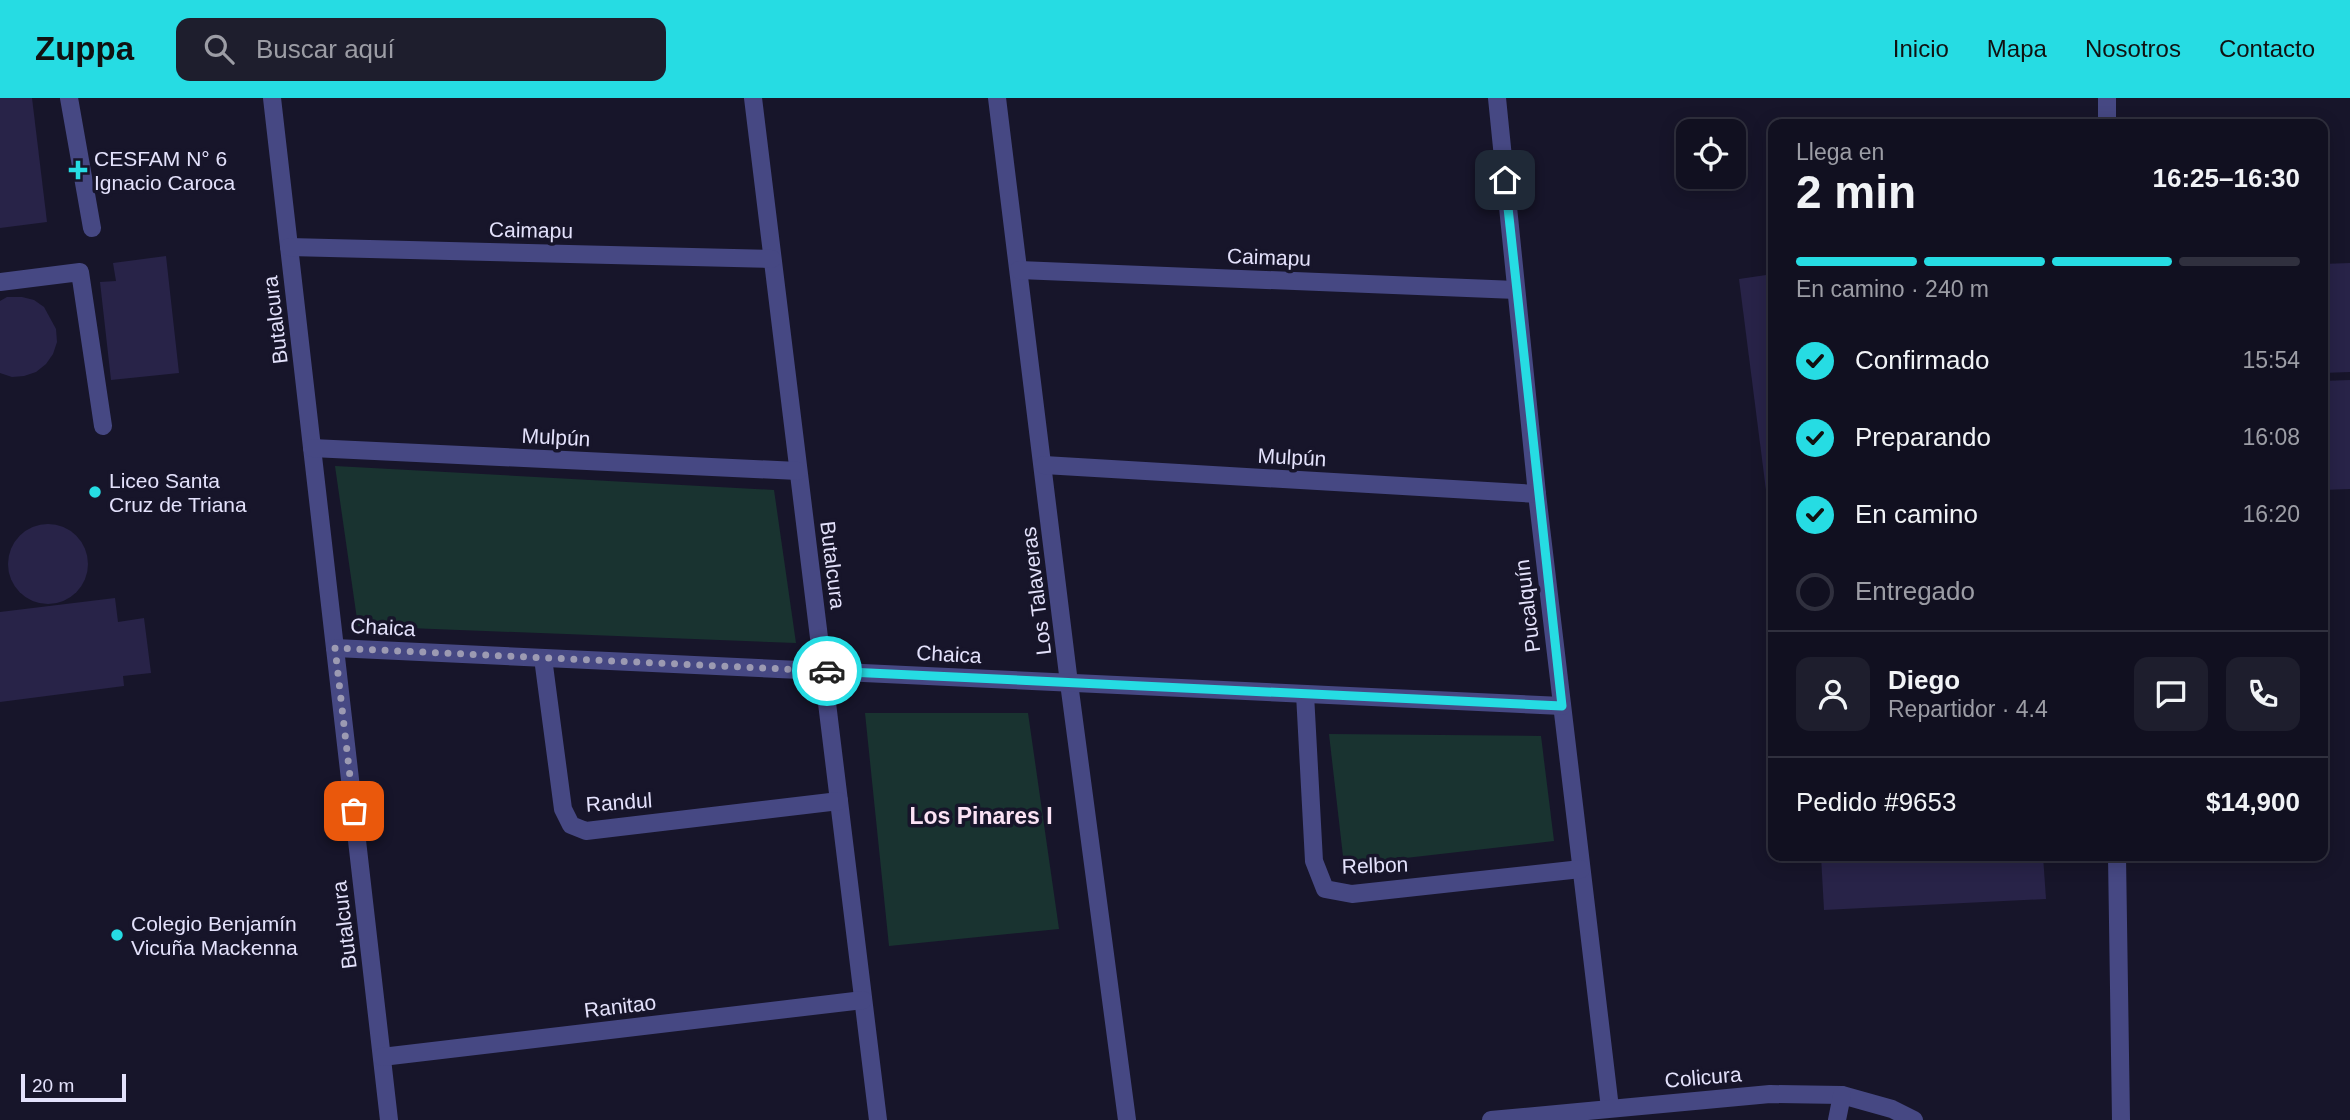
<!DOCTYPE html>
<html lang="es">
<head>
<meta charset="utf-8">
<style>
	:root { --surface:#111020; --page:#1e1e2d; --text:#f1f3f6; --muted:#9c9da5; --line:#30303e; --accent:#26dce3 }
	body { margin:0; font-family:Helvetica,sans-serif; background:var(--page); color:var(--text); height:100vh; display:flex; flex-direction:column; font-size:26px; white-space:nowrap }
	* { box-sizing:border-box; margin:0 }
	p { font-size:23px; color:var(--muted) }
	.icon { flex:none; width:38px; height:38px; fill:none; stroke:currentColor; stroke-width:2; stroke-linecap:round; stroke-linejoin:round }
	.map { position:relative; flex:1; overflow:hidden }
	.drawer { position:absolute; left:1768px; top:21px; width:560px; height:742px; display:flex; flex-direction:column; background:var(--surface); border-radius:14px; box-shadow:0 4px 18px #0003,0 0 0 2px var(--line) }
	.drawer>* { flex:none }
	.fabs { position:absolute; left:1676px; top:21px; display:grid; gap:14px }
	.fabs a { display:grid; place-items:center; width:70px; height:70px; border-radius:14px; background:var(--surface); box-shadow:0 4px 18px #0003,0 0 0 2px var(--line); font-size:35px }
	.scale { position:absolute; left:21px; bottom:18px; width:105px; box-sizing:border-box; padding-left:7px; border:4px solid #e3e1fb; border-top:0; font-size:19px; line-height:24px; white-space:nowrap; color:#e3e1fb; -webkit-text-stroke:5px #17152a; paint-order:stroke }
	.pin { position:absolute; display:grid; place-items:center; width:60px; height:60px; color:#fff; margin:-30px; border-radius:14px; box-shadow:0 4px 10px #0006 }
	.courier { position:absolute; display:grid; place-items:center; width:70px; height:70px; margin:-35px; border:5px solid #26dce3; border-radius:50%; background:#fff; color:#222; box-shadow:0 2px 9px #0007 }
	.summary em { font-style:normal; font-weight:600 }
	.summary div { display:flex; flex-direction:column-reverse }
	.summary { display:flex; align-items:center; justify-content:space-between; height:119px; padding:0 28px }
	h1 { font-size:46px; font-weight:600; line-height:52px }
	.bar { display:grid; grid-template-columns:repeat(4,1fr); gap:10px 7px; align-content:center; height:84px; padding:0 28px }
	.bar i { height:9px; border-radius:5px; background:var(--line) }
	.bar .current { background:var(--accent) }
	.bar p { grid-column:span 4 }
	.line { display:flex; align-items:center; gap:18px; padding:0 28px; border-top:2px solid var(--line) }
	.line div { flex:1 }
	.round { display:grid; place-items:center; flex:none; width:74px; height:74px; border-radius:14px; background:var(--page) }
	ol { padding:0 28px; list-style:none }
	li { display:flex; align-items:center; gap:21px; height:77px }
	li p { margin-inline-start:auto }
	li .icon { padding:7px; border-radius:50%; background:var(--accent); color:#111; stroke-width:4 }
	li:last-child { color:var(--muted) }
	li i { width:38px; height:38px; border:4px solid var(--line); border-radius:50% }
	header { display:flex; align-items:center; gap:42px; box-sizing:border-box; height:98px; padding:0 35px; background:var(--accent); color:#111 }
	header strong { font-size:33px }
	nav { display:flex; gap:38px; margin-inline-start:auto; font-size:24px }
	.search { width:490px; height:63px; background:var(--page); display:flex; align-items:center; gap:18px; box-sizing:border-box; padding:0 24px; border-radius:14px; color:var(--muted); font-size:26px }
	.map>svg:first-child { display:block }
	.green { fill:#193330 }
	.building { fill:#282348 }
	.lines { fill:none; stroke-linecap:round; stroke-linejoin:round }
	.minor { stroke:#464883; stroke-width:18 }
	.done { stroke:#9c9ab2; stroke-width:7; stroke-dasharray:0 12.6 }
	.route { stroke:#26dce3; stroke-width:9 }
	.poi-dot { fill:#26dce3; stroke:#17152a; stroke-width:2.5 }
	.labels { text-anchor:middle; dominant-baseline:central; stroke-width:7; stroke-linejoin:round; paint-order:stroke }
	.poi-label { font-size:21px; fill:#e3e1fb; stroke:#17152a; text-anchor:start }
	.street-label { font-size:21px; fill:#e3e1fb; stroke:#17152a }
	.neighbourhood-label { font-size:23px; font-weight:bold; fill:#fbe3f4; stroke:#17152a }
</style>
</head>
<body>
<header>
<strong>Zuppa</strong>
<div class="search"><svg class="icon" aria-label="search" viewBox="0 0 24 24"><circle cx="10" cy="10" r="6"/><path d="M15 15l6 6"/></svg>Buscar aquí</div>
<nav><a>Inicio</a><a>Mapa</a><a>Nosotros</a><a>Contacto</a></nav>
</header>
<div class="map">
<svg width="2350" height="1022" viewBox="0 0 2350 1022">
	<rect width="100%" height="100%" fill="#17152a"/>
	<g class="green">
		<polygon points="335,368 774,392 796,545 358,528"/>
		<polygon points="865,615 1028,615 1059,831 889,848"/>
		<polygon points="1329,636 1541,638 1554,743 1344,767"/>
	</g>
	<g class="building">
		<polygon points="0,0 32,0 47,124 0,130"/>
		<polygon points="166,158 179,275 111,282 100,184 116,183 113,165"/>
		<polygon points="2350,165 2350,274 2322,275 2322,166"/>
		<polygon points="1773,176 1773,400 1767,400 1739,181"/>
		<polygon points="7,199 22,199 34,202 44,209 56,231 57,244 53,256 46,266 36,274 24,278 12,279 0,275 0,203"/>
		<polygon points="2350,282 2350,391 2322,392 2322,283"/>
		<circle cx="48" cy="466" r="40"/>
		<polygon points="115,500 118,524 144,520 151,575 123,578 124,588 0,604 0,514"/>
		<polygon points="1821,758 2043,758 2046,801 1824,812"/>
	</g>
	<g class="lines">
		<g class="minor">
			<polyline points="69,0 92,130"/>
			<polyline points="272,0 389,1022"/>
			<polyline points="753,0 878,1022"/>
			<polyline points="997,0 1069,585 1127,1022"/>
			<polyline points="1497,0 1537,396 1610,1010"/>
			<polyline points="2107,0 2107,26"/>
			<polyline points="289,149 772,161"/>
			<polyline points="1019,172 1516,192"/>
			<polyline points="0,184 80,174 103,328"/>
			<polyline points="312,350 798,373"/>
			<polyline points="1044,367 1537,396"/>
			<polyline points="335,550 1562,608"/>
			<polyline points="543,560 563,711 571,727 586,733 839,703"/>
			<polyline points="1305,596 1314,763 1325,791 1352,796 1581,771"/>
			<polyline points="2117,758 2121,1022"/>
			<polyline points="382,959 863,902"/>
			<polyline points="1491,1022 1770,996 1842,997 1892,1011 1914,1022"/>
			<polyline points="1837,1022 1842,997"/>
		</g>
	</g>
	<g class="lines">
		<polyline class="done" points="354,713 335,550 827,573"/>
		<polyline class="route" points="827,573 1562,608 1505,82"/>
	</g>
	<g class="poi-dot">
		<path d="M74.5 61.5h7v7h7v7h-7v7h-7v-7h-7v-7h7z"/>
		<circle cx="95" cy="394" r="7"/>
		<circle cx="117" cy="837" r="7"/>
	</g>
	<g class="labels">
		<g class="poi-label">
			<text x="94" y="60">CESFAM N° 6<tspan x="94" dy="24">Ignacio Caroca</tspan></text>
			<text x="109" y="382">Liceo Santa<tspan x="109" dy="24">Cruz de Triana</tspan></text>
			<text x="131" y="825">Colegio Benjamín<tspan x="131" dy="24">Vicuña Mackenna</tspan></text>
		</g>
		<g class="street-label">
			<text transform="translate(531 132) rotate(1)">Caimapu</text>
			<text transform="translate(1269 159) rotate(2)">Caimapu</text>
			<text transform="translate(275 222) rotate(-97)">Butalcura</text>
			<text transform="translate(556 339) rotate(3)">Mulpún</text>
			<text transform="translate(1292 359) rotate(3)">Mulpún</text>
			<text transform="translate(833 467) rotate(83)">Butalcura</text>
			<text transform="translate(1036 493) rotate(-97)">Los Talaveras</text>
			<text transform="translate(1527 508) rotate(-97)">Pucalquín</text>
			<text transform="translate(383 529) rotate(3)">Chaica</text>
			<text transform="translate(949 556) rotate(3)">Chaica</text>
			<text transform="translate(619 704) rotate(-4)">Randul</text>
			<text transform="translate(1375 767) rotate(-2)">Relbon</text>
			<text transform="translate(344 827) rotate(-97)">Butalcura</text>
			<text transform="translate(620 908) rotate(-7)">Ranitao</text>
			<text transform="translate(1703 979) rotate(-5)">Colicura</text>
		</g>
		<g class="neighbourhood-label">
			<text x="981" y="718">Los Pinares I</text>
		</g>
	</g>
</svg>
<div class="fabs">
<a><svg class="icon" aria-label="locate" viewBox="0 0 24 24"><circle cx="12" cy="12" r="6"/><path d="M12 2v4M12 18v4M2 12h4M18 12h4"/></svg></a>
</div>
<div class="scale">20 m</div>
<div class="pin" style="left:354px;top:713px;background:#ea580c"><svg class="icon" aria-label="bag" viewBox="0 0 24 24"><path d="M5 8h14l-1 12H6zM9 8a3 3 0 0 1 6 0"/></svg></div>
<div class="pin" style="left:1505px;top:82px;background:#1f2937"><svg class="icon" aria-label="home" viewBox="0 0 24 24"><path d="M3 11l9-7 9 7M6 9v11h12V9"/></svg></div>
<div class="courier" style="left:827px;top:573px"><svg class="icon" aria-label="car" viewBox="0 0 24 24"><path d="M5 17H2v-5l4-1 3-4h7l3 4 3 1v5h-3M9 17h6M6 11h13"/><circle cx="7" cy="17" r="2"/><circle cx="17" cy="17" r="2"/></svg></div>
<section class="drawer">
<div class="summary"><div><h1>2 min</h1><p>Llega en</p></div><em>16:25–16:30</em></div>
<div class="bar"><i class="current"></i><i class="current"></i><i class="current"></i><i></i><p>En camino · 240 m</p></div>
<ol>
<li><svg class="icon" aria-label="check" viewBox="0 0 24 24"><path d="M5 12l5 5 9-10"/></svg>Confirmado<p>15:54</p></li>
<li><svg class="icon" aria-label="check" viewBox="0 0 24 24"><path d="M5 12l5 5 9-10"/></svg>Preparando<p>16:08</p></li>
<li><svg class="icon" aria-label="check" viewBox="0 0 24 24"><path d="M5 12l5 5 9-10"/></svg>En camino<p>16:20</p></li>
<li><i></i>Entregado</li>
</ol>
<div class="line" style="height:126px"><a class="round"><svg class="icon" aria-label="person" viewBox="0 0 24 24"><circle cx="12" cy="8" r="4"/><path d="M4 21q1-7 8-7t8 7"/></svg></a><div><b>Diego</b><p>Repartidor · 4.4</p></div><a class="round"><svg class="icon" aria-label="chat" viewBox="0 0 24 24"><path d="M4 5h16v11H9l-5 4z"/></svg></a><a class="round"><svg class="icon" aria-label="phone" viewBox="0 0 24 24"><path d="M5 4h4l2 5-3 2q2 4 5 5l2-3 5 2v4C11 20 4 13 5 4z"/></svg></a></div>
<div class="line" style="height:91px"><div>Pedido #9653</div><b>$14,900</b></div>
</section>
</div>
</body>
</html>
